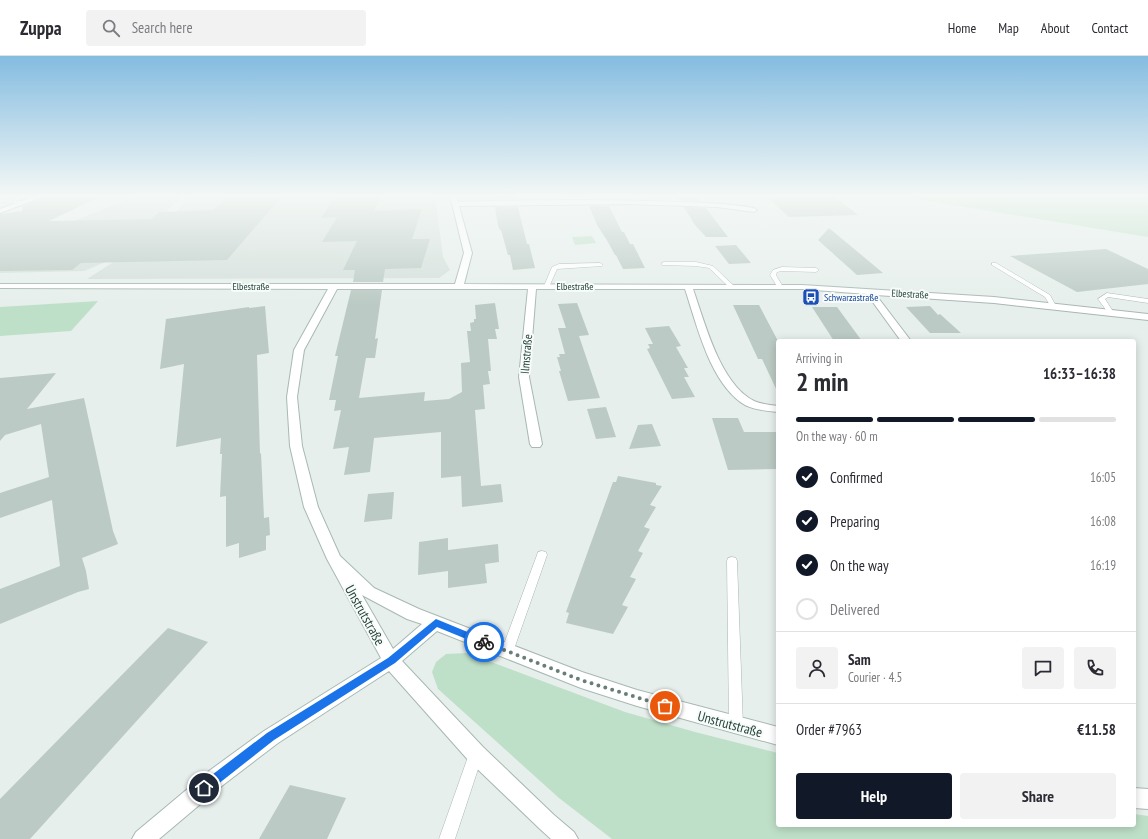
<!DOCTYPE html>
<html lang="en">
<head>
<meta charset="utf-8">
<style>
	:root { --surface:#fff; --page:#f2f2f3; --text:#2b2b33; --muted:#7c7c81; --line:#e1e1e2; --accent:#111827 }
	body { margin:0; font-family:"PT Sans Narrow",sans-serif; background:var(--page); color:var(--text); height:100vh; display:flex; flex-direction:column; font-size:15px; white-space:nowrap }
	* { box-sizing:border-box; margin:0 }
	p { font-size:13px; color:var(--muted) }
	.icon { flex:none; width:22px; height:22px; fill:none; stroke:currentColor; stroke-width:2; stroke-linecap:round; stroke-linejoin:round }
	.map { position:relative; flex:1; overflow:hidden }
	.sheet { position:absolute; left:776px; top:283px; width:360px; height:488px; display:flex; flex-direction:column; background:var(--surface); border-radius:4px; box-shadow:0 2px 10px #0003 }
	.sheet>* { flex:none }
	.pin { position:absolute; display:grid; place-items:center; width:34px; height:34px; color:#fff; margin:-17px; border:2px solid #fff; border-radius:50%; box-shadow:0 1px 4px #0007 }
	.courier { position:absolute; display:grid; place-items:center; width:40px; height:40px; margin:-20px; border:3px solid #1a73e8; border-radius:50%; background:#fff; color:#222; box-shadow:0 1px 5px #0007 }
	.head em { font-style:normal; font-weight:600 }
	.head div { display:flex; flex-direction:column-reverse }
	.head { display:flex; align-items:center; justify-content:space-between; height:68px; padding:0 20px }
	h1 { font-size:26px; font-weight:600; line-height:30px }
	.bar { display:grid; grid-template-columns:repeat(4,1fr); gap:6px 4px; align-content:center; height:48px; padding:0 20px }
	.bar i { height:5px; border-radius:3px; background:var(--line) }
	.bar .selected { background:var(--accent) }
	.bar p { grid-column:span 4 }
	.line { display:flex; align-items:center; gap:10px; padding:0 20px; border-top:1px solid var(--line) }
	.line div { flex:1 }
	.round { display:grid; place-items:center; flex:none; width:42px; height:42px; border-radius:4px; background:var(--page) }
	ol { padding:0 20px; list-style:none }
	li { display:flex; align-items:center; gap:12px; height:44px }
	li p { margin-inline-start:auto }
	li .icon { padding:4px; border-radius:50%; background:var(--accent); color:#fff; stroke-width:4 }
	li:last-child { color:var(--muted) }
	li i { width:22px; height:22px; border:2px solid var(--line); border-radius:50% }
	.button { display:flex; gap:8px; margin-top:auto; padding:8px 20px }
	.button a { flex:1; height:46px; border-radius:4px; background:var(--accent); color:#fff; font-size:16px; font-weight:600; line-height:46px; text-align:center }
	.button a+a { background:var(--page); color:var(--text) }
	header { display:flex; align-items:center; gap:24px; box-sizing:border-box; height:56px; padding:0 20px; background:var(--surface); border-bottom:1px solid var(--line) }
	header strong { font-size:19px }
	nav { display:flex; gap:22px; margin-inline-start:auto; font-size:14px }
	.search { width:280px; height:36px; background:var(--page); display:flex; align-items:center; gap:10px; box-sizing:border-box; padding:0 14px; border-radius:4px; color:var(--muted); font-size:15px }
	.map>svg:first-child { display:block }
	.built { fill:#d4dfda }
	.green { fill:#bfe0c8 }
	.building { fill:#bbcac4 }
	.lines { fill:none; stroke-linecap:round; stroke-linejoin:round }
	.lane-casing { stroke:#a8b8b2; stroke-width:1 }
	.street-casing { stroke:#a8b8b2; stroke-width:2 }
	.lane { fill:#fff; fill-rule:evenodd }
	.street { fill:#fff; fill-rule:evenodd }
	.route { fill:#1a73e8 }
	.done { stroke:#687f78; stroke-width:4; stroke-dasharray:0 7.2 }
	.labels { text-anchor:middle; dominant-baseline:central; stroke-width:4; stroke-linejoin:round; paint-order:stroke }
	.far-street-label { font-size:10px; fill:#24423a; stroke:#f7fbf9 }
	.far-transit-label { font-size:10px; fill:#164399; stroke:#f7fbf9; text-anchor:start }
	.street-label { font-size:12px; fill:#24423a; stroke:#f7fbf9 }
	.near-street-label { font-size:14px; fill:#24423a; stroke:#f7fbf9 }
</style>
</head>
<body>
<header>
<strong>Zuppa</strong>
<div class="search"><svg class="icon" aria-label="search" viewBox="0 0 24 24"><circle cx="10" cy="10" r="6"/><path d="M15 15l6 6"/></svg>Search here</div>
<nav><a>Home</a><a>Map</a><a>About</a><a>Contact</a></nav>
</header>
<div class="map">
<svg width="1148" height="783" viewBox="0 0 1148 783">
	<rect width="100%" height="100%" fill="#e6efeb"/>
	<g class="built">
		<polygon points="139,139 184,139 142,177 103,207 84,215 0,217 0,194 1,194"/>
		<polygon points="189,139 435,139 443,201 450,214 439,222 87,223 112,207 181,151"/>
	</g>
	<g class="green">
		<polygon points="892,139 1148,139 1148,181"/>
		<polygon points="592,180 596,187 575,189 572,181"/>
		<polygon points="98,245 71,275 0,280 0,251"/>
		<polygon points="467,597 625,656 695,676 778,697 778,769 1134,769 1134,758 1148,760 1148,783 612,783 559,742 438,633 432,616 436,606 446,598"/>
	</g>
	<g class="building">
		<polygon points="49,139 103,139 49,165 151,163 159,156 213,154 229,140 283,139 227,204 81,207 72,214 0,215 0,158 22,155 23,150"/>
		<polygon points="336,139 382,139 374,155 422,153 412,183 430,183 421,212 385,213 383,226 353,226 355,214 343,214 357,185 322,186 337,161 321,162"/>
		<polygon points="493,139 515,139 516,143 494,143"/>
		<polygon points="676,139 696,139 700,145 679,144"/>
		<polygon points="765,139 833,139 858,159 789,161"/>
		<polygon points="589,150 609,150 622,176 624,176 630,188 633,188 645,212 623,213 616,199 615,199 608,186 597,169"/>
		<polygon points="495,151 518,151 527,188 529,188 535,212 513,214 510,199 508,199 501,174 500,174 498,170"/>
		<polygon points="684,151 706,152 728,181 706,181 695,169"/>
		<polygon points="829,172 883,217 857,219 818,184"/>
		<polygon points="736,189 751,207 729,208 715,190"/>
		<polygon points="1106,193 1148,213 1148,228 1077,236 1010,200"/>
		<polygon points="351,234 382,234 375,283 378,282 375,302 366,302 359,342 425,336 424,345 449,343 462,336 461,307 470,306 467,275 471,275 470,267 474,266 474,263 476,263 475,249 495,247 499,273 495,273 497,283 488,283 491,315 488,315 490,328 483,329 485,353 475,354 481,430 501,428 503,446 462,451 461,420 441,422 441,376 374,382 370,416 344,419 349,391 333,393 341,354 334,355 336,344 329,344 338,300 335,300"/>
		<polygon points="577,247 589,279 579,280 600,342 568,345 559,315 561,315 557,301 560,301 559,298 565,298 558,272 566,272 558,248"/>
		<polygon points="733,249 759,249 778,285 778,337 762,303 758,303"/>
		<polygon points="265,250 269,297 257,299 260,398 261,397 264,462 269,461 270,479 266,480 266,494 239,502 239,487 226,491 226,440 220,441 222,398 220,398 221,382 176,391 184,308 160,313 166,263 249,251 249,252"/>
		<polygon points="930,250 938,259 940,258 961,277 930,277 906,251"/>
		<polygon points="812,251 837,251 862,285 834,285"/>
		<polygon points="669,270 681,290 676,291 688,312 684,312 689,321 684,321 695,341 672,343 647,293 650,292 648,288 653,288 645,272"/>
		<polygon points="56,317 27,353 84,342 113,475 118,488 82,502 86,515 89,533 78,536 0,568 0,533 60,510 52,444 0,462 0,437 49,421 41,368 5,379 0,385 0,322"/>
		<polygon points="606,351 616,381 596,383 587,353"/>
		<polygon points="712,362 738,362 744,376 778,376 778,413 728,414"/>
		<polygon points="652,368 661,390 629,393 638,369"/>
		<polygon points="618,420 656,427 656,429 662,430 650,449 656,451 644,471 650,473 638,495 643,497 630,521 636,523 622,549 628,551 613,578 566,567 569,557 566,556 613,426 616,426"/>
		<polygon points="394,436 392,463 364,466 368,438"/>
		<polygon points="448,482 448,494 498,488 499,506 485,508 487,527 448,532 448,515 418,519 419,486"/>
		<polygon points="168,572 208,586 30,783 0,783 0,743"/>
		<polygon points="290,729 346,742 327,783 259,783"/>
	</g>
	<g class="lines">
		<defs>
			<g id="lane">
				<polygon points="0,144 21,145 23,146 21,147 0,146"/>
				<polygon points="664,206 696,206 713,210 734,230 729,231 709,212 696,210 662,209 662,207"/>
				<polygon points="600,207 603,209 602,210 557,213 549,231 544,230 552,211 559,208"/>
				<polygon points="992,207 996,207 1050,239 1056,250 1051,251 1045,241 992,209"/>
				<polygon points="782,211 816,212 819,214 816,216 782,215 777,216 776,219 783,231 780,233 778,232 770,219 773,214"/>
				<polygon points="1107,237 1148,243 1148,247 1108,241 1105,243 1114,257 1111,259 1109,258 1098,243"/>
				<polygon points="542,495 546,496 547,499 513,596 511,600 507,601 503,600 501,596 537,499 538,496"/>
				<polygon points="732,501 736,502 737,505 743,670 741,675 736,677 731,675 729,670 727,505 728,502"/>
				<polygon points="476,691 481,693 483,698 455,783 439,783 469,698 471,693"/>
			</g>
			<g id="street">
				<polygon points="37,139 48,139 0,157 0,153"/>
				<path d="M 450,139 L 456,139 L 458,146 C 521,144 584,143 647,145 C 683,146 719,146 754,152 L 757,154 L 754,156 L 717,151 L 628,148 L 459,150 L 472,197 L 464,228 L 802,229 L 994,241 L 1148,258 L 1148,264 L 994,247 L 876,239 L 911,285 L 901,285 L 867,238 L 802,233 L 693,233 C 705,267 720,328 754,345 C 761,348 770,349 778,350 L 778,356 C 767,355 755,354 745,349 C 710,328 697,269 685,233 L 536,233 L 529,321 L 542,388 L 540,391 L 532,391 L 530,388 L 519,321 L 528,233 L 337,233 L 304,294 L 297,341 L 302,390 L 318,451 L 340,500 L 374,532 L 419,553 L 582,616 L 637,634 L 778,671 L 778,689 L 637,650 L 581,632 L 437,575 L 402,605 L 483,691 L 554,759 L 574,776 L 578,783 L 551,783 L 540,773 L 469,705 L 389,615 L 278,687 L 223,729 L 159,783 L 132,783 L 136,776 L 209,715 L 264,675 L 381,602 L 327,503 L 304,451 L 290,390 L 287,341 L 294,294 L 328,233 L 0,232 L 0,228 L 455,228 L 464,197 ZM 362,539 L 407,563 L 422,568 L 393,593 Z"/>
				<polygon points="1134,732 1148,733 1148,753 1134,752"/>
			</g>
		</defs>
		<use href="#lane" class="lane-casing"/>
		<use href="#street" class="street-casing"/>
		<use href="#lane" class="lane"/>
		<use href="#street" class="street"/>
	</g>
	<linearGradient id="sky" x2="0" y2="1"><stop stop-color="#84bce0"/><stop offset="0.56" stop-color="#f4f8f6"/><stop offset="1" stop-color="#f4f8f6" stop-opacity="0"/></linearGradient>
	<rect width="1148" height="249" fill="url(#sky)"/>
	<polygon class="route" points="436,563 487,584 488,586 487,589 481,589 437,571 395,607 274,684 208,736 204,737 200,736 198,732 200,728 267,677 388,602"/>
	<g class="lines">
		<polyline class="done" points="484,586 581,624 665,650"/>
	</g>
	<defs>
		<symbol id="bus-square" viewBox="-11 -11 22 22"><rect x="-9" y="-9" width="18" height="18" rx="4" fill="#1a4fb4" stroke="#f7fbf9"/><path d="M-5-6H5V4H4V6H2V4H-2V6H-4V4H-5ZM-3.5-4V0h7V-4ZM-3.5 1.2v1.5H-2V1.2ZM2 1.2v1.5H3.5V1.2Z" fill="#fff"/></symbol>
	</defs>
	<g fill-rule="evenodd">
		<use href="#bus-square" x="801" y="231" width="20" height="20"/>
	</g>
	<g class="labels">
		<g class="far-street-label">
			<text x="251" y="230">Elbestraße</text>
			<text x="575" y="230">Elbestraße</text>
			<text transform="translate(910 238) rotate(3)">Elbestraße</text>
		</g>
		<g class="far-transit-label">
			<text x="824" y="241">Schwarzastraße</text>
		</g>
		<g class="street-label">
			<text transform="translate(526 298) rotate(-85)">Ilmstraße</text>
		</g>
		<g class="near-street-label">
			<text transform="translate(365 559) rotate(61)">Unstrutstraße</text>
			<text transform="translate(730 668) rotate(15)">Unstrutstraße</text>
		</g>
	</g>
</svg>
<div class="pin" style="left:665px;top:650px;background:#ea580c"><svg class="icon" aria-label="bag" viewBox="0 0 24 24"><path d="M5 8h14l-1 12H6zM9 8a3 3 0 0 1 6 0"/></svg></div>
<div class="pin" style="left:204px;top:732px;background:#1f2937"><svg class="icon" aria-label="home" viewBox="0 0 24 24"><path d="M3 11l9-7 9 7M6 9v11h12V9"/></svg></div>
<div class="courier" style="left:484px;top:586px"><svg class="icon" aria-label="bike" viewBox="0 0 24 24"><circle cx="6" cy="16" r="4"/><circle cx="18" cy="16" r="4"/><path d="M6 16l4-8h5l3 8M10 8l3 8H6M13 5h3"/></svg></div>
<section class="sheet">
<div class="head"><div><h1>2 min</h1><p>Arriving in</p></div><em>16:33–16:38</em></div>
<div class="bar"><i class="selected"></i><i class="selected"></i><i class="selected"></i><i></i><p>On the way · 60 m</p></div>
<ol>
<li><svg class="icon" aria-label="check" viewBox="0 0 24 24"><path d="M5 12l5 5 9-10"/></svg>Confirmed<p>16:05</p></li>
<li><svg class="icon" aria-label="check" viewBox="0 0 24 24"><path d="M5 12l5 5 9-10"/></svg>Preparing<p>16:08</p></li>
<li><svg class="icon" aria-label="check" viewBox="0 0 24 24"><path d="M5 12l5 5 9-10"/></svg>On the way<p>16:19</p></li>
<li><i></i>Delivered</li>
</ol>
<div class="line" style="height:72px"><a class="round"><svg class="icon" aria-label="person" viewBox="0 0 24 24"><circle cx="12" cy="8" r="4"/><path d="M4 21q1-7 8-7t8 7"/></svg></a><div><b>Sam</b><p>Courier · 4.5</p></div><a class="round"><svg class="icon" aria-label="chat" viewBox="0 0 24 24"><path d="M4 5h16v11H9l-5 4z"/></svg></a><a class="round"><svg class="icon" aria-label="phone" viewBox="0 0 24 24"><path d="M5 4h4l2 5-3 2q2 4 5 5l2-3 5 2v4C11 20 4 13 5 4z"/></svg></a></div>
<div class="line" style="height:52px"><div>Order #7963</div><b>€11.58</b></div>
<div class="button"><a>Help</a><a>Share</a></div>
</section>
</div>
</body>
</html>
